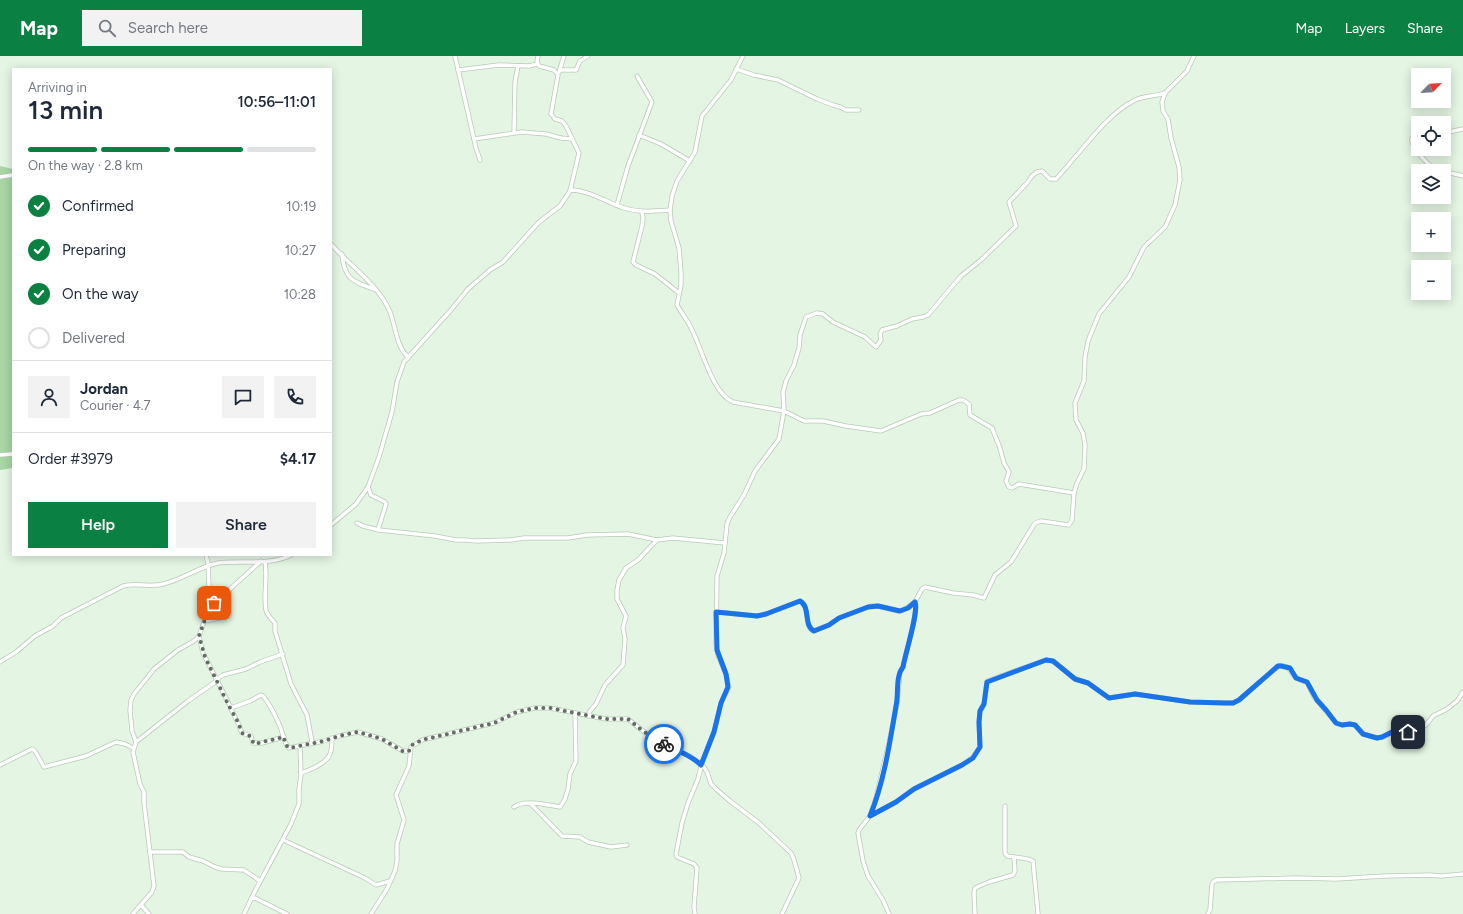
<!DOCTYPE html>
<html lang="en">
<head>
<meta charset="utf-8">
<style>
	:root { --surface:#fff; --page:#f2f2f3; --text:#1f2937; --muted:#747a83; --line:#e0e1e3; --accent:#0b8043 }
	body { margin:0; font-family:Figtree,sans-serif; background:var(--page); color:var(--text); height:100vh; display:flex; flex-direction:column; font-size:15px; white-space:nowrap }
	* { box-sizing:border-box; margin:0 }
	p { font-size:13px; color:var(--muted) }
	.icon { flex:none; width:22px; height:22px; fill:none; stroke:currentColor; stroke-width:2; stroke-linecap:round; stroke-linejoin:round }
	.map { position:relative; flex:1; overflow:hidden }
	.drawer { position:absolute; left:12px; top:12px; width:320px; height:488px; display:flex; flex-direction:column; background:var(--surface); border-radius:0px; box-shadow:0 2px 10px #0003 }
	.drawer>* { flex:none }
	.needle { width:26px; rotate:66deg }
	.tools { position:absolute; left:1411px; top:12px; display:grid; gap:8px }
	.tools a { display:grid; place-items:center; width:40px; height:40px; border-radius:0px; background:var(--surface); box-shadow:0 2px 10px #0003; font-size:20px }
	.pin { position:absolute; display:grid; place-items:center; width:34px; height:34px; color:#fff; margin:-17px; border-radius:8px; box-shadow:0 2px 6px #0006 }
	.courier { position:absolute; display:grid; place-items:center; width:40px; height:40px; margin:-20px; border:3px solid #1a73e8; border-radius:50%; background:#fff; color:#222; box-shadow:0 1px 5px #0007 }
	.head em { font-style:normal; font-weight:600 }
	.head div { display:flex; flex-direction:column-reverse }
	.head { display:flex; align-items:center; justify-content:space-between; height:68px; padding:0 16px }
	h1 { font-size:26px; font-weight:600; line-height:30px }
	.bar { display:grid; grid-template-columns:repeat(4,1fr); gap:6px 4px; align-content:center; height:48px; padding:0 16px }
	.bar i { height:5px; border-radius:3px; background:var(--line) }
	.bar .active { background:var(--accent) }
	.bar p { grid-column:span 4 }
	.line { display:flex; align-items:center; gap:10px; padding:0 16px; border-top:1px solid var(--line) }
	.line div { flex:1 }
	.round { display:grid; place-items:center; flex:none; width:42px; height:42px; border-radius:0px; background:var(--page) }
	ol { padding:0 16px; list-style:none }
	li { display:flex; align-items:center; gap:12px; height:44px }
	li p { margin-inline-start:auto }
	li .icon { padding:4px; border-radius:50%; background:var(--accent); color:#fff; stroke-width:4 }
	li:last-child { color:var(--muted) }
	li i { width:22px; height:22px; border:2px solid var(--line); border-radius:50% }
	.cta { display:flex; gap:8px; margin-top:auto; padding:8px 16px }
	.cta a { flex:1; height:46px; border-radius:0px; background:var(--accent); color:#fff; font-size:16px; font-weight:600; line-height:46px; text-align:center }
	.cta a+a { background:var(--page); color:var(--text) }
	header { display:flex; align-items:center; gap:24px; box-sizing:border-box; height:56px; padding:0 20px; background:var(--accent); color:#fff }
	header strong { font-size:19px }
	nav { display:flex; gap:22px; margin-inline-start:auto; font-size:14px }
	.search { width:280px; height:36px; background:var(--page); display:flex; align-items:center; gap:10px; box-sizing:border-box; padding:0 14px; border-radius:0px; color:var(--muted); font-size:15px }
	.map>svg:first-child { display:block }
	.green { fill:#a8d6a5 }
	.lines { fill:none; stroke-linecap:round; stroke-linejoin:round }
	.street-casing { stroke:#b9c9b8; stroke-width:5 }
	.street { stroke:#fff; stroke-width:3.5 }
	.done { stroke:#636d63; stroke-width:4; stroke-dasharray:0 7.2 }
	.route { stroke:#1a73e8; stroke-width:5 }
</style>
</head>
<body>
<header>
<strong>Map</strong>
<div class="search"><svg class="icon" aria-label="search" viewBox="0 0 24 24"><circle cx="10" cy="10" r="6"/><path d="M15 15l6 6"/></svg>Search here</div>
<nav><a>Map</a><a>Layers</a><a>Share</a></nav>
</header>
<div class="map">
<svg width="1463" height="858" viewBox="0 0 1463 858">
	<rect width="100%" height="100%" fill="#e4f5e3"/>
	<polygon class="green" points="0,110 13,113 13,412 0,414"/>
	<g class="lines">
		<defs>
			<g id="street">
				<polyline points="455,0 476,92 480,104"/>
				<path d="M 743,0 L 731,24 L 702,60 L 695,96 L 677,125 L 672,140 L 670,154 L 671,165 L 679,192 L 681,217 L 681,229 L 677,249 C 682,258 689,266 693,276 C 702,294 713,338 733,346 L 784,355 L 804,365 L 823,365 L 846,370 L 881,375 L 921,358 L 930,357 L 959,344 L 963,344 L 969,348 L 970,359 L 992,372 L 1000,392 L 1004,407 L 1009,416 L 1006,425 L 1009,431 L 1012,432 L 1019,428 L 1074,437"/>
				<polyline points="736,13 754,19 778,24 817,43 833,49 840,51 846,54 859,54"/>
				<polyline points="458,14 499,9 529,10 537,8"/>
				<polyline points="560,14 576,14 580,5 588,0"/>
				<polyline points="559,16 564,0"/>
				<polyline points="514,76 515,26 518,10"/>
				<polyline points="1444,77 1463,73"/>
				<polyline points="639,79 661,88 690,105"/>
				<path d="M 1418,80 L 1412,82 C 1410,90 1426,107 1433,111 C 1441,116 1453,117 1463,120"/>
				<polyline points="474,83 522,76 546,78 561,82 572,83"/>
				<polyline points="0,121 13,119"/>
				<path d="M 570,134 C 589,134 606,146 624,152 C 639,157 654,155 670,154"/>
				<polyline points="617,149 628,110 652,46 637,20"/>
				<polyline points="642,156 643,162 642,170 633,206 636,209 655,218 679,237"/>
				<path d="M 331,188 C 349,209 379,229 390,256 C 396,271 396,290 408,301"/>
				<path d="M 342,198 C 344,223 353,226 374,233"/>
				<polyline points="0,399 13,398"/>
				<polyline points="368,431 371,439 385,446 386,448 378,474"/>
				<polyline points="357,467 363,470 379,474 435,480 456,484 464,484 478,485 511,484 524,482 568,482 587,479 628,478 657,484 673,482 725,487"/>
				<polyline points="331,469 356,448 368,431 379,401 392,356 397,326 404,306 450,255 468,233 490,214 503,206 539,166 560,150 570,135 579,97 566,70 562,65 555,63 551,58 558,19 554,14 539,10 537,6 538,0"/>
				<path d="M 265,506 C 268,522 263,538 266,554 C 267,559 272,564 275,567 L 275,575 L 291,628 L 307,659 L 312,686"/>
				<polyline points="210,550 230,533"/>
				<path d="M 717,556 L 757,560 L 766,558 L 800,545 C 811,551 803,569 813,575 L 829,569 L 839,562 L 871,550 L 878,550 L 898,555 L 903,554 L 915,546 L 922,533 L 925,531 L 953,537 L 973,539 L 984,542 L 995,519 L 1011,506 L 1035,467 L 1041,465 L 1069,469 L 1072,464 L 1074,437 L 1077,427 L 1084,413 L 1085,389 L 1083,377 L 1076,364 L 1075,347 L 1084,325 L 1085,301 L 1088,285 L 1099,258 L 1129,221 L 1144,191 L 1165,171 L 1175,149 L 1180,124 L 1179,111 L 1171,82 L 1168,63 L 1163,55 L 1162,46 L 1165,37 L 1187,15 L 1194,0"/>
				<polyline points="205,565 229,560 229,534 261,505"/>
				<path d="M 199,580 L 203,597 L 231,652 L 250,645 L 261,639 L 263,640 C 270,648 275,659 279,668 C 283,675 283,687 289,692 L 324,685 L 339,680 L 358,676 L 382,683 L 403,695 L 409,695"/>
				<path d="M 0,606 L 16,596 L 35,580 L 53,570 L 61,562 L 123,530 C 137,526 150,532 163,528 C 182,524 198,511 218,507 C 240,504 270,510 291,499"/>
				<polyline points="217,623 223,619 246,613 260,606 283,598"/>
				<polyline points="231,653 238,667 242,677 251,680 253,687 262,687 284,681"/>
				<polyline points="588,660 590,655 596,648 605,629 623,609 625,583 623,572 626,560 617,543 617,534 619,524 626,512 638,504 657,484"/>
				<polyline points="136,686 188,645 218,624"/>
				<polyline points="0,709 32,693 35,695 44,711 86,700 116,686 125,688 133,692"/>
				<path d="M 301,717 C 310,714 326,708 330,698 C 332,694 332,687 332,682"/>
				<polyline points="531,748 562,780 580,781 588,786 611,791 627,789"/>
				<polyline points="1005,750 1005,797 1007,800 1028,803 1033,805 1038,858"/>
				<path d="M 514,751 C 524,743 547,749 560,751 L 565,743 L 568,733 L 570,718 L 576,705 L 575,657"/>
				<path d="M 870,760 L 896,746 L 914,733 L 962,709 L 973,701 L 980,691 L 979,666 L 980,655 L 984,648 L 987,625 L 1046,604 L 1053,605 L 1075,623 L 1088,627 L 1109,642 L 1135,638 L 1190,646 L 1225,647 L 1233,647 L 1239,644 L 1278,610 C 1290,608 1289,615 1295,621 C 1298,624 1303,625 1307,626 L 1314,641 L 1336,667 L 1342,669 L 1350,668 L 1355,669 L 1363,678 L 1377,682 L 1383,681 L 1398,673 L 1411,676 L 1426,669 L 1433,660 L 1447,653 L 1457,645 L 1463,636"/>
				<polyline points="283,784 365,822 376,829 390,825"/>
				<polyline points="150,796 183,796 189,801 203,805 215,811 222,813 244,814 260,825"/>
				<polyline points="251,843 255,842 287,858"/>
				<polyline points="141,849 149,858"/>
				<polyline points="133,858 152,836 154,830 144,747 144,736 140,728 133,696 136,686 132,675 130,654 131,644 134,638 154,613 178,594 194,585 199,580 211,546 209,531 208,507 206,499"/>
				<polyline points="244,858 254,837 291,768 299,748 299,733 301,719 300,689"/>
				<polyline points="371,858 387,833 395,815 397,805 397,788 404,764 396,739 409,710 411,691 422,684 494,667 517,656 535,652 550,652 606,663 628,663 643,675 662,687 671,692 688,699 703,710 707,716 711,728 717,734 730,745 759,767 791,797 794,804 799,822 782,858"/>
				<path d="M 695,858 L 694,851 L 697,812 L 694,808 L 677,801 L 676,798 L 682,767 L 688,747 L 698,723 L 702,707 L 714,676 L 721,647 L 729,631 L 726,618 L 718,599 L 716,588 L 717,520 L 724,497 L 727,468 L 730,461 L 744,439 L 755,415 L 779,383 L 784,355 L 783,336 L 786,325 L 794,309 L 799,292 L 800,279 L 806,261 L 817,257 L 823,258 L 833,266 L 865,281 L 876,291 L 881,284 L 880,278 L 882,274 L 897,270 L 912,263 L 923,261 L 928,259 L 961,220 L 981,204 L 1016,170 L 1009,146 L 1027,127 L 1032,120 L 1037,116 L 1042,115 L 1050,123 L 1056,123 C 1079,99 1105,59 1135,44 C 1144,40 1156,40 1165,37"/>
				<path d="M 889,858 L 883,844 L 868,820 L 863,805 L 858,777 L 859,774 L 870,760 L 876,742 L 889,687 L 897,648 L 900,616 L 903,611 C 905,598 919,556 915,546"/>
				<polyline points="975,858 974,837 975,832 989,826 1013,819 1015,815 1014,801"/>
				<polyline points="1208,858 1210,854 1212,828 1213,826 1216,824 1295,822 1336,823 1385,820 1429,819 1441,820 1463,818"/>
			</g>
		</defs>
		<use href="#street" class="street-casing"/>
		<use href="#street" class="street"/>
	</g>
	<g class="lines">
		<polyline class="done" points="214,547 210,550 199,580 205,601 229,650 238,666 242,677 250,680 254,688 284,681 285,688 289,692 324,685 339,680 358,676 382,683 404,696 409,695 412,689 422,684 494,667 517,656 535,652 550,652 606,663 628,663 643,675 664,688"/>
		<path class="route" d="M 664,688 C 677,695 691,699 701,709 L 714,676 L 721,647 L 728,631 L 726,618 L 717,594 L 716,556 L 757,560 L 766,558 L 800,545 C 811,551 803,569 814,575 L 829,569 L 839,562 L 868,551 L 878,550 L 900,555 L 908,552 L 915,546 C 919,556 905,598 903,611 C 895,621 899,638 896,650 C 890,686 884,726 870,760 L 896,746 L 914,733 L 962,709 L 973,702 L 980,691 L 979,666 L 980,655 L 984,648 L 987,626 L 1046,604 L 1053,605 L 1075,623 L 1088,627 L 1109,642 L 1135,638 L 1190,646 L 1225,647 L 1233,647 L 1239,644 L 1278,610 L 1281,610 L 1290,612 L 1296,622 L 1307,626 L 1317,644 L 1326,654 L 1336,667 L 1342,669 L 1350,668 L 1355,669 L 1363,678 L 1377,682 L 1382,681 L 1398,673 L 1408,676"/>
	</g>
</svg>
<div class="tools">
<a><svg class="needle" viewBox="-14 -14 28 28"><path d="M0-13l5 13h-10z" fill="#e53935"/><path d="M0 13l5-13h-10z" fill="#747a83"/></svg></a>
<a><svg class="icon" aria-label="locate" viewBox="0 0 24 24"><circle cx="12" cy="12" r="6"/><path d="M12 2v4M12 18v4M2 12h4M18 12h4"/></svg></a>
<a><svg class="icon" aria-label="layers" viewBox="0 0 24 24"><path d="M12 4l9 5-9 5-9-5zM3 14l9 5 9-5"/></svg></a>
<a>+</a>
<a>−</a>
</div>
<div class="pin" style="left:214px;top:547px;background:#ea580c"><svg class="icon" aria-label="bag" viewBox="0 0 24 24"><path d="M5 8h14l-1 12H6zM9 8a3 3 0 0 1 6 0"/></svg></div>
<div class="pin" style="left:1408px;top:676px;background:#1f2937"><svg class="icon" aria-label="home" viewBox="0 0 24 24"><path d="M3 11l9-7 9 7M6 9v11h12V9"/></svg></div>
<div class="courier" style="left:664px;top:688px"><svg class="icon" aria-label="bike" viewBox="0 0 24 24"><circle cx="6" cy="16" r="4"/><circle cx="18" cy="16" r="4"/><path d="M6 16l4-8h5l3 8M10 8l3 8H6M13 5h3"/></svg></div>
<section class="drawer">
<div class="head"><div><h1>13 min</h1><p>Arriving in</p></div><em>10:56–11:01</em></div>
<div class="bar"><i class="active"></i><i class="active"></i><i class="active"></i><i></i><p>On the way · 2.8 km</p></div>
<ol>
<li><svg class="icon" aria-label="check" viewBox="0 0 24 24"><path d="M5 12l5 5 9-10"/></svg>Confirmed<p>10:19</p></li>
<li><svg class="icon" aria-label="check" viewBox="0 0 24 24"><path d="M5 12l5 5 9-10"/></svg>Preparing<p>10:27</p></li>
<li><svg class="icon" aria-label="check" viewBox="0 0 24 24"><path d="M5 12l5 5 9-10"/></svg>On the way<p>10:28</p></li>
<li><i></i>Delivered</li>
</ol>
<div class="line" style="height:72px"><a class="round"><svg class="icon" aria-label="person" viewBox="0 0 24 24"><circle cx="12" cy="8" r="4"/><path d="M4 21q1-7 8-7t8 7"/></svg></a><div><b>Jordan</b><p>Courier · 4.7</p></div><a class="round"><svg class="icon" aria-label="chat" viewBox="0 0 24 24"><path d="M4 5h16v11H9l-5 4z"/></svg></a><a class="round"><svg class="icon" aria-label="phone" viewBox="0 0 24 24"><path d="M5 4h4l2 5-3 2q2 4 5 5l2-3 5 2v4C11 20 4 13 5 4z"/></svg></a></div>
<div class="line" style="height:52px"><div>Order #3979</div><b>$4.17</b></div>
<div class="cta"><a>Help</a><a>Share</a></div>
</section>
</div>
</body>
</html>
